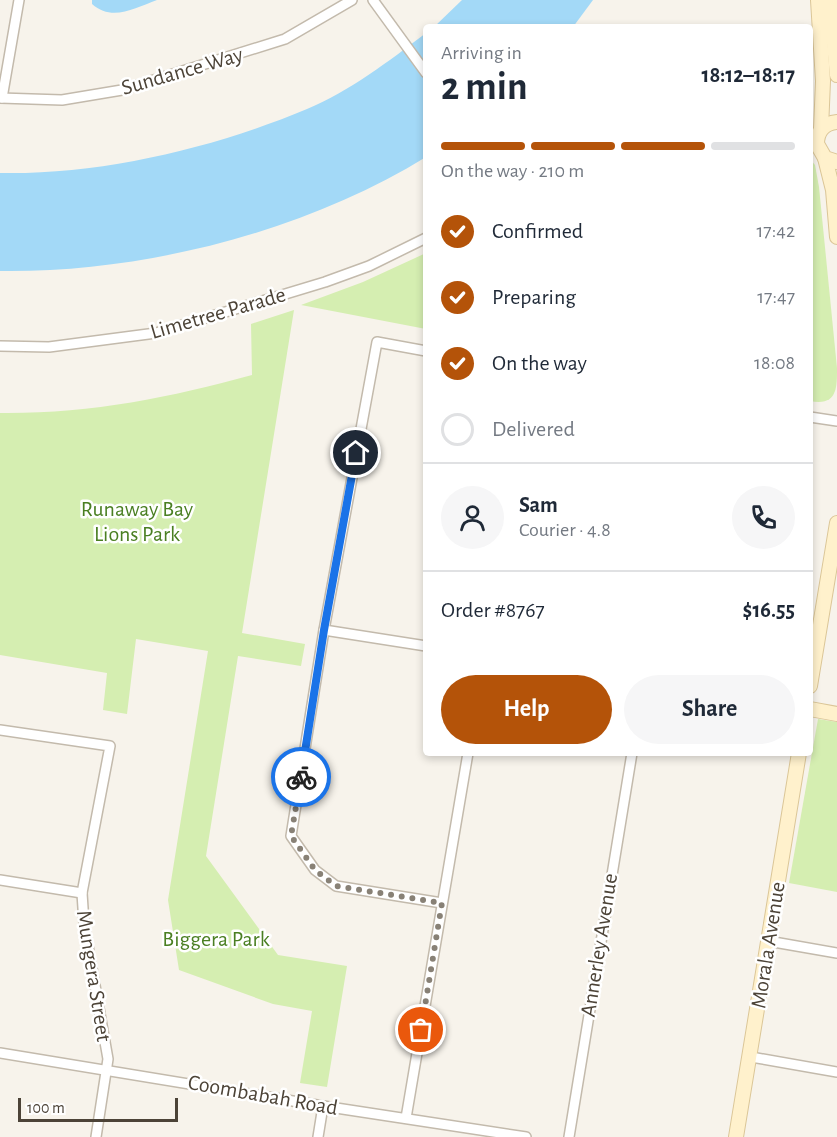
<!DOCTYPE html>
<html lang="en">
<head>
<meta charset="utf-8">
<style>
	:root { --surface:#fff; --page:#f6f6f7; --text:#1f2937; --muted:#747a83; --line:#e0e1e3; --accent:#b45309 }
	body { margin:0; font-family:"Alegreya Sans",sans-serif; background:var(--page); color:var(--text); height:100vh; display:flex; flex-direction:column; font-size:22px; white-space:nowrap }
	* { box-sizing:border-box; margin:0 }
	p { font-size:20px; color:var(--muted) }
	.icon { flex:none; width:33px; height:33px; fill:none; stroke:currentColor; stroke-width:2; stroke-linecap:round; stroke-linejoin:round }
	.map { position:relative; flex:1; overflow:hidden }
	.sheet { position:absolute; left:423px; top:24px; width:390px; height:732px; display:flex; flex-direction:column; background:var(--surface); border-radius:6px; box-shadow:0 3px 9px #0003 }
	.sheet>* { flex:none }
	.scale { position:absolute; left:18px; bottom:15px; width:160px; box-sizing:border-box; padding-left:6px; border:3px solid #4c4337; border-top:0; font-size:16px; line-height:21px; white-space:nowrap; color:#4c4337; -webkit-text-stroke:4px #fff; paint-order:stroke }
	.pin { position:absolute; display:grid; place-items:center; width:51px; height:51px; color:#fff; margin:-26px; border:3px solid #fff; border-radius:50%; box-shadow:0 2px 6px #0007 }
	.courier { position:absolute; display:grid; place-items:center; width:60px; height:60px; margin:-30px; border:4px solid #1a73e8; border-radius:50%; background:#fff; color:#222; box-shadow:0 2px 8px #0007 }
	.overview em { font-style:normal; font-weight:700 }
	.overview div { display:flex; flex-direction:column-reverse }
	.overview { display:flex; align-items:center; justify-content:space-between; height:102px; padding:0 18px }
	h1 { font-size:39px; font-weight:700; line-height:45px }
	.bar { display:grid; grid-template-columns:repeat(4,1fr); gap:9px 6px; align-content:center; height:72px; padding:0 18px }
	.bar i { height:8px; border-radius:4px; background:var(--line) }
	.bar .active { background:var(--accent) }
	.bar p { grid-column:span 4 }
	.line { display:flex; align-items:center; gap:15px; padding:0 18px; border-top:2px solid var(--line) }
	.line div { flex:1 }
	.round { display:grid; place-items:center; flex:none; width:63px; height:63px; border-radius:32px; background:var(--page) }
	ol { padding:0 18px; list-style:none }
	li { display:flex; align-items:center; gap:18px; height:66px }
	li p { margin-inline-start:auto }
	li .icon { padding:6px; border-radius:50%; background:var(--accent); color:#fff; stroke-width:4 }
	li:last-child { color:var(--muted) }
	li i { width:33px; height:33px; border:3px solid var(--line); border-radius:50% }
	.button { display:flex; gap:12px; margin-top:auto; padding:12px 18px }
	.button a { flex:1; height:69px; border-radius:36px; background:var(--accent); color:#fff; font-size:24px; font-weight:700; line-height:69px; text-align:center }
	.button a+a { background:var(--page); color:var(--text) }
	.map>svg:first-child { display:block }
	.green { fill:#d5eeb1 }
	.water { fill:#a3d9f7 }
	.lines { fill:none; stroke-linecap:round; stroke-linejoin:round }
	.street-casing { stroke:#c3baac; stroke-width:12 }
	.secondary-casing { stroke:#dbc697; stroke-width:16 }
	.street { stroke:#fff; stroke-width:9 }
	.secondary { stroke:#fff1cc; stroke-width:14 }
	.done { stroke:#888176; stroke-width:6; stroke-dasharray:0 10.8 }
	.route { stroke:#1a73e8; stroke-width:8 }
	.labels { text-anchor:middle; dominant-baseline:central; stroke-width:5; stroke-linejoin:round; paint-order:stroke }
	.street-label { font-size:22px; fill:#4c4337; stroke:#fff }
	.park-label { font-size:22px; fill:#4a7f22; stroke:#fff }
</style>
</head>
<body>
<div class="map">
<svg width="837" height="1137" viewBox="0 0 837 1137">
	<rect width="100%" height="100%" fill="#f7f3eb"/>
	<g class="green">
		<path d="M 810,159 L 815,165 L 819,187 L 837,368 C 837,389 837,406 810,401 Z"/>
		<polygon points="426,253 426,329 301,305 363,282"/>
		<path d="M 294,310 L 242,633 L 305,644 L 301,666 L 238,656 L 206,856 L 278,955 L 347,966 L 327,1087 L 300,1083 L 312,1011 L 273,1004 L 179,970 L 168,900 L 208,651 L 136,639 L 127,714 L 103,710 L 107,673 L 0,655 L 0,413 C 87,414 169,398 252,375 L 251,324 Z"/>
		<polygon points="818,719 837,722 837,892 789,883"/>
	</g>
	<g class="water">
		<path d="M 92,0 L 157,0 C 135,8 112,22 92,4 Z"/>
		<polygon points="462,0 593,0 573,27 434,27"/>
		<path d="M 426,33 L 426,157 C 304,232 143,273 0,271 L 0,173 C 101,175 214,148 307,109 C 350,91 389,61 426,33 Z"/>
	</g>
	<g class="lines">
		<defs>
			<g id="street">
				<polyline points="373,0 426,73"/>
				<polyline points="0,98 62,100 122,90 285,39 352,0"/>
				<polyline points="2,98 19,0"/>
				<polyline points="0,346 49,347 156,333 325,282 369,266 426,238"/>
				<polyline points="426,351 377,342 324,630 291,836 315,870 336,886 442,903"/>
				<polyline points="810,417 837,421"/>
				<polyline points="324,630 426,646"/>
				<polyline points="0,730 110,746 82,893 84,923 108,1059 96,1137"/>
				<polyline points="0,880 82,893"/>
				<polyline points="768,941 837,953"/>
				<polyline points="0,1053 323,1106 526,1137"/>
				<polyline points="751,1057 837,1072"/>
				<polyline points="406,1118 468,753"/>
				<polyline points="318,1137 323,1106"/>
				<polyline points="569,1137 632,753"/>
			</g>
			<g id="secondary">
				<polyline points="818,0 823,81 821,129"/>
				<polyline points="830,0 837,75"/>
				<path d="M 837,122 C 824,123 817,131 817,144 L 825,158 L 837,162"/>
				<polyline points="825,158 833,190 837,237"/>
				<polyline points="810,686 837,523"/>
				<polyline points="810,709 837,714"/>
				<polyline points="736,1137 799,753"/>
			</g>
		</defs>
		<use href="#street" class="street-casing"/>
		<use href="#secondary" class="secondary-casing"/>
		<use href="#street" class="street"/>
		<use href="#secondary" class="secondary"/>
	</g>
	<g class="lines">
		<polyline class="done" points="301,777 291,836 315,870 336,886 442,903 421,1030"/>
		<polyline class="route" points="301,777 324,630 356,453"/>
	</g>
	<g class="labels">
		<g class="street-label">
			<text transform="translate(182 71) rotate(-16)">Sundance Way</text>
			<text transform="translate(218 313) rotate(-16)">Limetree Parade</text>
			<text transform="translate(599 945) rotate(-81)">Annerley Avenue</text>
			<text transform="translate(768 945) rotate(-81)">Morala Avenue</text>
			<text transform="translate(94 976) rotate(81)">Mungera Street</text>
			<text transform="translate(263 1095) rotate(10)">Coombabah Road</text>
		</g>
		<g class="park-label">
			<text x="137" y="509">Runaway Bay<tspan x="137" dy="25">Lions Park</tspan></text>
			<text x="216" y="939">Biggera Park</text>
		</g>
	</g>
</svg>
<div class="scale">100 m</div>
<div class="pin" style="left:421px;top:1030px;background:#ea580c"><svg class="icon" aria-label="bag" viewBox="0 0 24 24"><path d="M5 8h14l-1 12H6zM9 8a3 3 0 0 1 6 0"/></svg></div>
<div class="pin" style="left:356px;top:453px;background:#1f2937"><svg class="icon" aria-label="home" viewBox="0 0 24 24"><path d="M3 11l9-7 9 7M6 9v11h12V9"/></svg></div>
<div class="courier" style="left:301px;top:777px"><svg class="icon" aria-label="bike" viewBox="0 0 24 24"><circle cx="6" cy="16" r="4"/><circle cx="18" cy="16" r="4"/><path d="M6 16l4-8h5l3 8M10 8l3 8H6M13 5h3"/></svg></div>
<section class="sheet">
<div class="overview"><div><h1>2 min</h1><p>Arriving in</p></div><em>18:12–18:17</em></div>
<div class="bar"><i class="active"></i><i class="active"></i><i class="active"></i><i></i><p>On the way · 210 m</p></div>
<ol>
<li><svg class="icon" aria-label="check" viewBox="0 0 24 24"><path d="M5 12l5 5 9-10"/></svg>Confirmed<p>17:42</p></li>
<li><svg class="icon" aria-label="check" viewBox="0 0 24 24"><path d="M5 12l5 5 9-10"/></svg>Preparing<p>17:47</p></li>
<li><svg class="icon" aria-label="check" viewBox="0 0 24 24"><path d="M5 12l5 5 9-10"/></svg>On the way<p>18:08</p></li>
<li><i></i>Delivered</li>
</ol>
<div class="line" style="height:108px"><a class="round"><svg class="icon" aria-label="person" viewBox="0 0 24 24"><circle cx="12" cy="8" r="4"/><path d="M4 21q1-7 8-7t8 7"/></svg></a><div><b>Sam</b><p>Courier · 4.8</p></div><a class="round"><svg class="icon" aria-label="phone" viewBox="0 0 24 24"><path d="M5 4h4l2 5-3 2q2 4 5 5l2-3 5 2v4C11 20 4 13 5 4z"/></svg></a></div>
<div class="line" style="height:78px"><div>Order #8767</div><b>$16.55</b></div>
<div class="button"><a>Help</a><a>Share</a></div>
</section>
</div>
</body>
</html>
